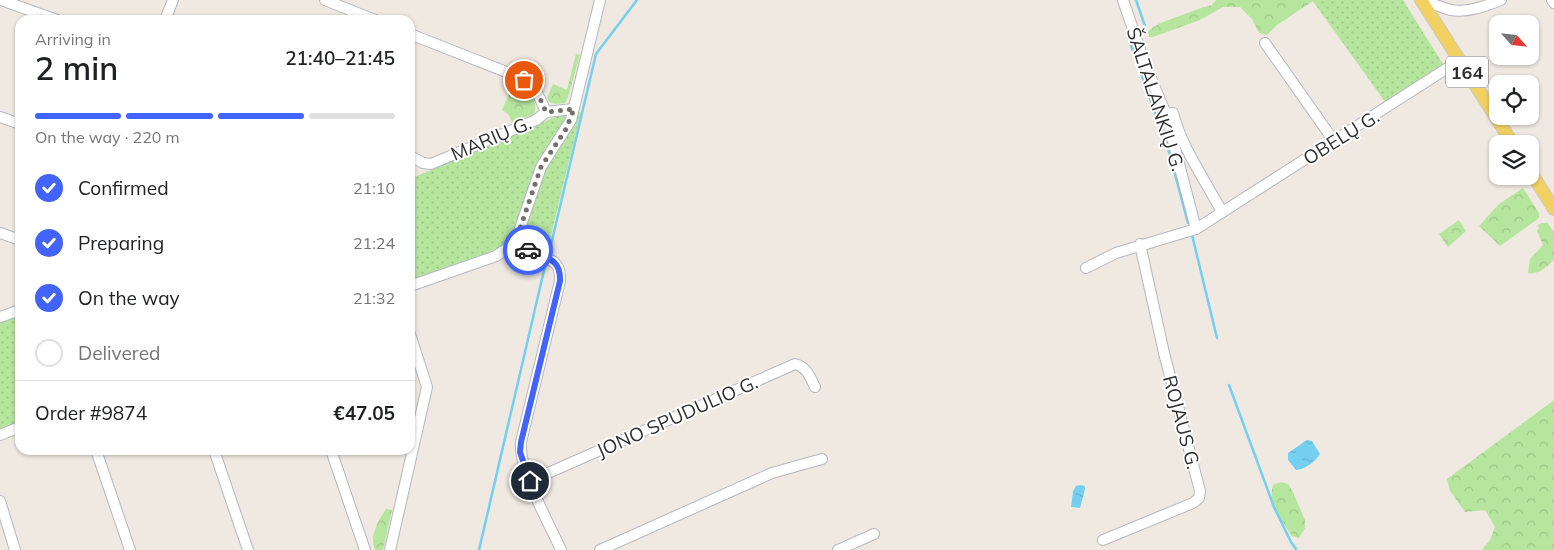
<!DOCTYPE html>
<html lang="en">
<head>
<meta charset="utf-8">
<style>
	:root { --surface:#fff; --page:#f6f6f6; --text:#202124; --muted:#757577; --line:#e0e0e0; --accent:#4264fb }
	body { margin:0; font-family:Mulish,sans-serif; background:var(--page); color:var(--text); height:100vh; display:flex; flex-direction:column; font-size:19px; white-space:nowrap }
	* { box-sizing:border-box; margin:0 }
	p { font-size:16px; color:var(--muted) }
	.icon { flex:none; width:28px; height:28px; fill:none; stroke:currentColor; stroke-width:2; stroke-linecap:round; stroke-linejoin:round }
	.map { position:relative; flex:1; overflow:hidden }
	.sheet { position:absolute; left:15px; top:15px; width:400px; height:440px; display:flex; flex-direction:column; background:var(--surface); border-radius:15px; box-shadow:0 1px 4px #0004 }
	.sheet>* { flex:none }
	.needle { width:32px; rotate:117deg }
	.tools { position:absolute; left:1489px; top:15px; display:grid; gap:10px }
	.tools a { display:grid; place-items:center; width:50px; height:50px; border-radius:10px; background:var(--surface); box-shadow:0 1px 4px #0004; font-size:25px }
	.pin { position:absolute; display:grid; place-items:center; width:42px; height:42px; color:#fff; margin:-21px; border:2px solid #fff; border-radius:50%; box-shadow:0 1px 5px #0007 }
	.courier { position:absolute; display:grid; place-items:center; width:50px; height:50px; margin:-25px; border:4px solid #4264fb; border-radius:50%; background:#fff; color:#222; box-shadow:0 1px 6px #0007 }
	.overview em { font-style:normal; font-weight:600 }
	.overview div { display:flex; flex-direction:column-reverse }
	.overview { display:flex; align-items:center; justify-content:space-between; height:85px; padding:0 20px }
	h1 { font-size:32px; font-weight:600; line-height:38px }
	.bar { display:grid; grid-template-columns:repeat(4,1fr); gap:8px 5px; align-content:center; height:60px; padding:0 20px }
	.bar i { height:6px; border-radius:4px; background:var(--line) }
	.bar .selected { background:var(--accent) }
	.bar p { grid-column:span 4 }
	.line { display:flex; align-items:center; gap:12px; padding:0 20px; border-top:1px solid var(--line) }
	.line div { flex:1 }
	ol { padding:0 20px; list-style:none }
	li { display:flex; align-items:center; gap:15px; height:55px }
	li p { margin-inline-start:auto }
	li .icon { padding:5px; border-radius:50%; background:var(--accent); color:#fff; stroke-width:4 }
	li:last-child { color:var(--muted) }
	li i { width:28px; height:28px; border:2px solid var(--line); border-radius:50% }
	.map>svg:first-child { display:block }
	.grass { fill:url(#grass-dots) }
	.forest { fill:url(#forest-crowns) }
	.water { fill:url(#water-ripples) }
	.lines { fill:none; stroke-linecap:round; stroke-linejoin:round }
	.stream { stroke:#75cff0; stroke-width:2.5 }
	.minor-casing { stroke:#b4b7c1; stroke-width:12 }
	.major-casing { stroke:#c9c9c9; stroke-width:14 }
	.minor { stroke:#fff; stroke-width:10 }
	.major { stroke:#f2d163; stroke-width:12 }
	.done { stroke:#726f6d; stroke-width:5; stroke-dasharray:0 9 }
	.route { stroke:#4264fb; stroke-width:6 }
	.labels { text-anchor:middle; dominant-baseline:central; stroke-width:4; stroke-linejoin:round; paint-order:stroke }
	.shield { fill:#fff; stroke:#6d6d6d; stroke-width:1 }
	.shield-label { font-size:18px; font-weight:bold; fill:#2e2e2e }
	.street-label { font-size:19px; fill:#2e2e2e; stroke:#fff }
</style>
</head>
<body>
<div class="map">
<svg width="1554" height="550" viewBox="0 0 1554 550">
	<defs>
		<pattern id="grass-dots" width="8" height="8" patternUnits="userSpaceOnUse" patternTransform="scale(1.25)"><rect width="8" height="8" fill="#b6e59e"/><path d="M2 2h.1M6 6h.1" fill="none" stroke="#9dc588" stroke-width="1.8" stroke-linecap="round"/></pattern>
		<pattern id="forest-crowns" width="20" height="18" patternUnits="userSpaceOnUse" patternTransform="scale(1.25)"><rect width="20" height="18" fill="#b6e59e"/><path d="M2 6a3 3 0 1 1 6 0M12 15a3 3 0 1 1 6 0" fill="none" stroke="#9dc588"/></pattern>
		<pattern id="water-ripples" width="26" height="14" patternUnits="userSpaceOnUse" patternTransform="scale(1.25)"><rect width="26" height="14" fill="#75cff0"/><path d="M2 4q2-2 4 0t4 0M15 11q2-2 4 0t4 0" fill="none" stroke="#66b2ce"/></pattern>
	</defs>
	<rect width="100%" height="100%" fill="#efe9e1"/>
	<g class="grass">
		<polygon points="1312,0 1403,0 1446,69 1388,106"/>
		<polygon points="581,112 547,252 526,244 522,233 536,191 549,162 577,113"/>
		<path d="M 560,115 L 564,115 L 566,117 L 567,121 C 558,135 547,148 539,163 C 524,191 523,233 496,251 L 410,281 L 410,179 Z"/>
		<polygon points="20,315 20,423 0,429 0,321"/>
	</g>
	<g class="forest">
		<polygon points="1216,0 1312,0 1313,1 1277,25 1267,35 1259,33 1252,19 1240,7 1223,7 1200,20 1153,37 1149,37 1148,31 1158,24 1201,8 1212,5"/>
		<polygon points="576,54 580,55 568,97 565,103 555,104 549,102 547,98 553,84 567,90"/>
		<path d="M 512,87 C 525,92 540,97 534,114 L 512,123 L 509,115 L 502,110 Z"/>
		<polygon points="1523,188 1539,213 1539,218 1500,246 1479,226 1499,204"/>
		<polygon points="1459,220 1466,231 1448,247 1439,234"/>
		<path d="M 1542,223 L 1548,223 L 1554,233 L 1554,260 C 1546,267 1539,275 1528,273 L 1530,259 L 1543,245 L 1537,231 L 1539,228 L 1537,225 Z"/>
		<polygon points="1554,400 1554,550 1482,550 1490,540 1495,527 1485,510 1465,512 1450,491 1447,479"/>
		<path d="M 1281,482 L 1288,484 L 1292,490 L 1305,520 L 1305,528 L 1299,538 L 1292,536 C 1283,522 1267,503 1273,485 Z"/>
		<path d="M 386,509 L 392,510 L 383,550 L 375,550 C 369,536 378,521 386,509 Z"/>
	</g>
	<g class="water">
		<path d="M 1307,440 L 1312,441 L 1320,454 C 1316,461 1304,470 1296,470 L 1288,460 L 1288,453 Z"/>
		<polygon points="1080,485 1085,486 1085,489 1080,508 1071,507 1073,491 1076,486"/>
	</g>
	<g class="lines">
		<g class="stream">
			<polyline points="1136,0 1145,26 1141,30"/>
			<polyline points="1128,37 1169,152 1188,223"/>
			<polyline points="1192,235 1217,338"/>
			<polyline points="550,249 596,54 637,0"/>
			<polyline points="1229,385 1274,507 1291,542 1296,549"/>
			<polyline points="479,550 545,266"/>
		</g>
		<defs>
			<g id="minor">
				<polyline points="1,0 57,20"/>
				<polyline points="325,0 375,20"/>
				<polyline points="1552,0 1554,3"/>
				<path d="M 1424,4 C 1434,2 1441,8 1451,10 C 1467,13 1486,6 1501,0"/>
				<polyline points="165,20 173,0"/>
				<path d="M 410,34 L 524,79 C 536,88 540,98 546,112"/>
				<polyline points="1265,43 1334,141"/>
				<path d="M 1166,114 L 1173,113 C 1182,148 1205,180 1222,212"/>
				<polyline points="0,117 20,124"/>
				<polyline points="410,156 423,163 431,164 536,120 546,112 573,109"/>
				<polyline points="1196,229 1460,60"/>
				<polyline points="0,233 20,240"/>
				<path d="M 515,243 L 554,262 C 560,268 560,273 560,281 L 521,442 C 518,469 549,523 561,550"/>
				<polyline points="1086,268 1116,253 1196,229 1166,114 1145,64 1123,0"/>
				<polyline points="410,286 496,256 515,243 541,167 571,120 600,0"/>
				<polyline points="0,317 20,310"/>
				<polyline points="0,435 20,427"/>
				<polyline points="96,450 130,550"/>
				<polyline points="214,450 248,550"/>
				<polyline points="331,450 365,550"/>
				<path d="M 530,481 L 795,364 C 807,367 810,377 815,387"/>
				<polyline points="0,501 15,550"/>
				<polyline points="1103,540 1193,503 1199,498 1200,491 1164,353 1140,244"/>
				<polyline points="390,550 427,387 410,334"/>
				<polyline points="600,550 772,473 822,459"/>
				<polyline points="838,550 874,534"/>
			</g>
			<g id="major">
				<polyline points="1421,0 1513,144"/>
				<polyline points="1530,171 1554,209"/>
			</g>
		</defs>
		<use href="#minor" class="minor-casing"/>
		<use href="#major" class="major-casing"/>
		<use href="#minor" class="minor"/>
		<use href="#major" class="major"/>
	</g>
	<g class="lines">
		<path class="done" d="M 524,80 C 536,88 540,98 546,112 L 574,109 L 566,129 L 541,167 L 515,243 L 528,250"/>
		<path class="route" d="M 528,250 C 546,258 561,258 560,281 L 521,442 L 520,452 L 530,481"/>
	</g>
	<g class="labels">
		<rect class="shield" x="1446" y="56.5" width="42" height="31" rx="4"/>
		<g class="shield-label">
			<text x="1467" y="72">164</text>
		</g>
		<g class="street-label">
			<text transform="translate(1156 99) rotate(72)">ŠALTALANKIŲ G.</text>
			<text transform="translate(1341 137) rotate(-32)">OBELŲ G.</text>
			<text transform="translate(491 138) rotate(-23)">MARIŲ G.</text>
			<text transform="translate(677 416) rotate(-24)">JONO SPUDULIO G.</text>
			<text transform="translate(1182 422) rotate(75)">ROJAUS G.</text>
		</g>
	</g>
</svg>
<div class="tools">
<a><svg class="needle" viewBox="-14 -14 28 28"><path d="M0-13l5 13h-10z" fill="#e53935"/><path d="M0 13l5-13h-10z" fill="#757577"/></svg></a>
<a><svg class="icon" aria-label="locate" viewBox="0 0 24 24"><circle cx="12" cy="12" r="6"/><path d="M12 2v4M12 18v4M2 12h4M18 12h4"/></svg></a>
<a><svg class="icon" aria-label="layers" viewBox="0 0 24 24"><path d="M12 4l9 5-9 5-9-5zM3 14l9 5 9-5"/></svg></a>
</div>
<div class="pin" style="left:524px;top:80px;background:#ea580c"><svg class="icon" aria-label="bag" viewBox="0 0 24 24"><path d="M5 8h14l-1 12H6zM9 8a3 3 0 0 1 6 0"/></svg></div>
<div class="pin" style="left:530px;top:481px;background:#1f2937"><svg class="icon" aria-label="home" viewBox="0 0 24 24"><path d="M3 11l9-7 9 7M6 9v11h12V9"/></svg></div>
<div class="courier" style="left:528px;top:250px"><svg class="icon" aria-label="car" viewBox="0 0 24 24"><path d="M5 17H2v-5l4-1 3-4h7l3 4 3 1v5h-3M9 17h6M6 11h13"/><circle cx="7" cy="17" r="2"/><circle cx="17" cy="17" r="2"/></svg></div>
<section class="sheet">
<div class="overview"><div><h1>2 min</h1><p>Arriving in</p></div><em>21:40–21:45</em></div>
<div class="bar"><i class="selected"></i><i class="selected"></i><i class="selected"></i><i></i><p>On the way · 220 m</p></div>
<ol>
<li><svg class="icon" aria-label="check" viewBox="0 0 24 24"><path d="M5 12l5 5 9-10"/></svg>Confirmed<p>21:10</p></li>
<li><svg class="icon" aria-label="check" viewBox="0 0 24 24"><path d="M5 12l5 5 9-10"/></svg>Preparing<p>21:24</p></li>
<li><svg class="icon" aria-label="check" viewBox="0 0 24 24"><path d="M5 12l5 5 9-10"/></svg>On the way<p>21:32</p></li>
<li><i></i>Delivered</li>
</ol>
<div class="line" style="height:65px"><div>Order #9874</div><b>€47.05</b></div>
</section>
</div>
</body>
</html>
